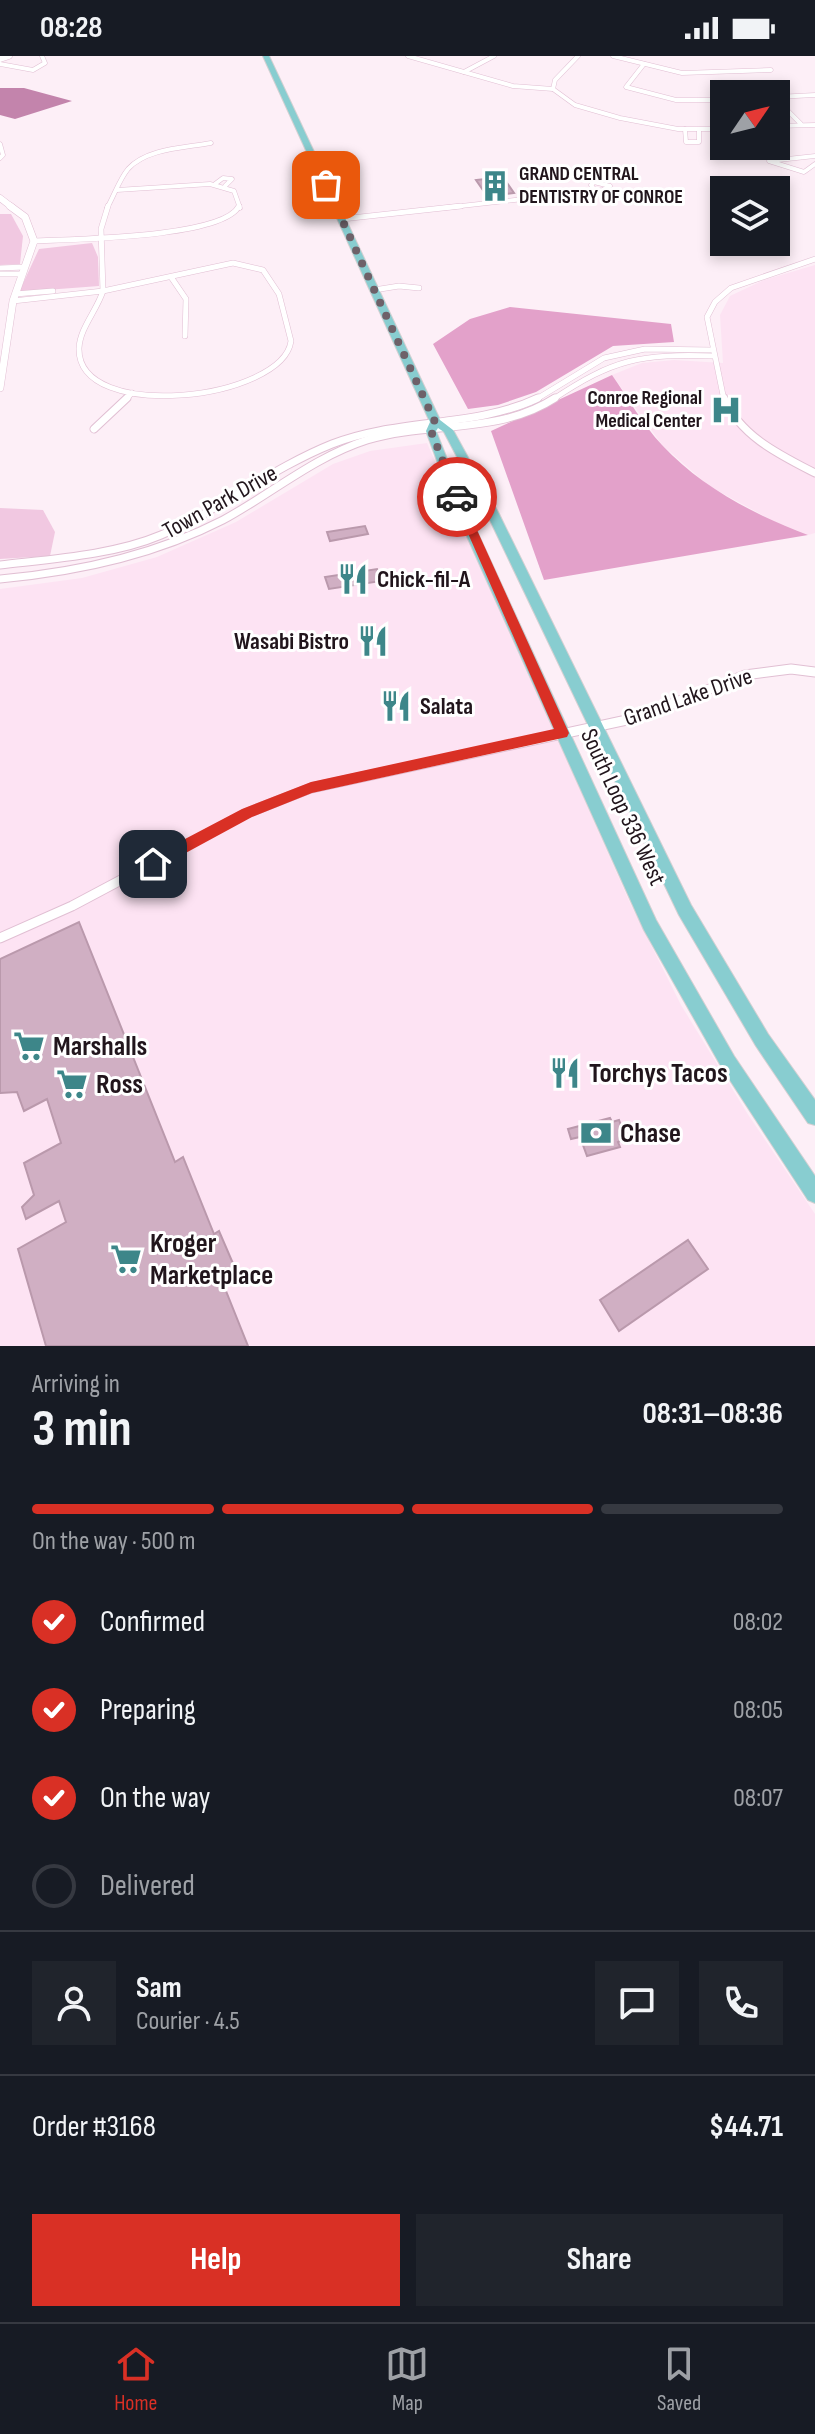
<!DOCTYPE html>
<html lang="en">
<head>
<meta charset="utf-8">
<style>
	:root { --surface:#171b24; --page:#20242c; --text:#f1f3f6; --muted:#9ea1a6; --line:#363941; --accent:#d93025 }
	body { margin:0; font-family:"Sofia Sans Condensed",sans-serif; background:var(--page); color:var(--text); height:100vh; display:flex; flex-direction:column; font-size:30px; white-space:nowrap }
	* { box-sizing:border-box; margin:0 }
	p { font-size:26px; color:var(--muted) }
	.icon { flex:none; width:44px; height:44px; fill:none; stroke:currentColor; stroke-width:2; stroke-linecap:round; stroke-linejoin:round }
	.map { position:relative; height:1290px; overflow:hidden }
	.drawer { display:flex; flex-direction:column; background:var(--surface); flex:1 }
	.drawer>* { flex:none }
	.needle { width:52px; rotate:55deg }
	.buttons { position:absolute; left:710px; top:24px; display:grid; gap:16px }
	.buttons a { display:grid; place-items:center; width:80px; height:80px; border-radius:0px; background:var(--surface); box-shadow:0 4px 12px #0003; font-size:40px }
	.pin { position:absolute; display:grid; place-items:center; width:68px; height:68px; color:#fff; margin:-34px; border-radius:16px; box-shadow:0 4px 12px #0006 }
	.courier { position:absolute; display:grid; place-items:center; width:80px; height:80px; margin:-40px; border:6px solid #d93025; border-radius:50%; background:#fff; color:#222; box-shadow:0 2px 10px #0007 }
	.overview em { font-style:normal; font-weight:700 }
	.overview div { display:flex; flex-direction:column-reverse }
	.overview { display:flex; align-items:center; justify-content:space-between; height:136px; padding:0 32px }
	h1 { font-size:52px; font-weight:700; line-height:60px }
	.bar { display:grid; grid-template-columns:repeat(4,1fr); gap:12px 8px; align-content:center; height:96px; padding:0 32px }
	.bar i { height:10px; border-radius:6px; background:var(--line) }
	.bar .active { background:var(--accent) }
	.bar p { grid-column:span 4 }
	.line { display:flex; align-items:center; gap:20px; padding:0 32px; border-top:2px solid var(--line) }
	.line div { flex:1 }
	.round { display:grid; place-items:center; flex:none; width:84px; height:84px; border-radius:0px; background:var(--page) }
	ol { padding:0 32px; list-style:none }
	li { display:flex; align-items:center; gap:24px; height:88px }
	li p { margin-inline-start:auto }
	li .icon { padding:8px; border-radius:50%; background:var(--accent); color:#fff; stroke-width:4 }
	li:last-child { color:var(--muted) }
	li i { width:44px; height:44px; border:4px solid var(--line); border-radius:50% }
	.primary-button { display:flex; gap:16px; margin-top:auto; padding:16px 32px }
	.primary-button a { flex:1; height:92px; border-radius:0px; background:var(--accent); color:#fff; font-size:32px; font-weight:700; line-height:92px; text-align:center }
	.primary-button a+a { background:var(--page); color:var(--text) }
	.status { display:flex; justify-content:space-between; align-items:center; height:56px; padding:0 40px; background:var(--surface); direction:ltr }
	.status svg { height:22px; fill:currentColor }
	.menu { display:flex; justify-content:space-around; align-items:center; height:112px; border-top:2px solid var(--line); background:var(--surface); font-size:22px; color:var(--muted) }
	.menu a { display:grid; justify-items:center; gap:4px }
	.menu .active { color:var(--accent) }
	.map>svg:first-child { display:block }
	.built { fill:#fde3f3 }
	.green { fill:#f1c8e1 }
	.forest { fill:#e3a1ca }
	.water { fill:#c384ac }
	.building { fill:#d0afc3; stroke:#ba99ac; stroke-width:2 }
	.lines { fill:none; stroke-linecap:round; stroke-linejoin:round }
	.minor-far3-casing { stroke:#e1bfd3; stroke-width:5 }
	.minor-far2-casing { stroke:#e1bfd3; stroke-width:6 }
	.minor-far1-casing { stroke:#e1bfd3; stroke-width:9 }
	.minor-casing { stroke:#e1bfd3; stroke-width:11 }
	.tertiary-far1-casing { stroke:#e1bfd3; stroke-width:7 }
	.tertiary-casing { stroke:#e1bfd3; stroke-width:8 }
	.primary-casing { stroke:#d3d0d2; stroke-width:2 }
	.minor-far3 { stroke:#fff; stroke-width:4 }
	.minor-far2 { stroke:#fff; stroke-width:5 }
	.minor-far1 { stroke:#fff; stroke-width:7 }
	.minor { stroke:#fff; stroke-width:9 }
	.tertiary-far1 { stroke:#fff; stroke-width:6 }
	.tertiary { stroke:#fff; stroke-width:7 }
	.primary { fill:#88cdd0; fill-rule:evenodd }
	.route { fill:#d93025 }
	.done { stroke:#6e6169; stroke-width:8; stroke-dasharray:0 14.4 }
	.labels { text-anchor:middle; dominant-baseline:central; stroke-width:6; stroke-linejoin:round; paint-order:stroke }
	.far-poi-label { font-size:20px; font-weight:bold; fill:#21151c; stroke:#fff; text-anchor:start }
	.street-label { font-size:24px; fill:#21151c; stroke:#fff }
	.poi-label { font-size:24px; font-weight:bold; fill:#21151c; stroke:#fff; text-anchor:start }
	.near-poi-label { font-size:28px; font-weight:bold; fill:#21151c; stroke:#fff; text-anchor:start }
</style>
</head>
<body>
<div class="status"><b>08:28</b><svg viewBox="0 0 49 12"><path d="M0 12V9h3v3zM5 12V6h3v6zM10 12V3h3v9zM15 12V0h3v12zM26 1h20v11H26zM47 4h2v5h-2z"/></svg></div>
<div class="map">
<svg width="815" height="1290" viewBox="0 0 815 1290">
	<rect width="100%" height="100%" fill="#fdeff7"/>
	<g class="built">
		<polygon points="815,209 815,477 808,479 775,466 709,430 662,389 612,319 642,307 674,304 723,307 720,259 730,240 764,224"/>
		<polygon points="427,387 630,847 681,949 747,1057 815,1158 815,1290 0,1290 0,533 82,522 157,501 236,466 333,408 370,395"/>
	</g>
	<g class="green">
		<polygon points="0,158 11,158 23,180 20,208 0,209"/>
		<polygon points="92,187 98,201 99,230 19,236 39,193"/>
		<polygon points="0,452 43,454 55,476 50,500 0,503"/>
	</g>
	<g class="forest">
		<polygon points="510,251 671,268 674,286 613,290 536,336 498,349 468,353 433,288 470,263"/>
		<path d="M 612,319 C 628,342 643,369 662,389 C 701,431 755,459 808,479 L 544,524 L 491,375 Z"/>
	</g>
	<polygon class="water" points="0,32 24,32 72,45 15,63 0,59"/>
	<g class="building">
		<polygon points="503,121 514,137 487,140 476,124"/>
		<polygon points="365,470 368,478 330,485 327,476"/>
		<polygon points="377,513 381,525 329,533 325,521"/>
		<polygon points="79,866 175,1106 183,1101 214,1178 219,1175 235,1212 220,1220 248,1290 46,1290 18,1193 66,1166 59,1145 26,1163 22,1151 34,1139 24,1107 61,1087 47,1043 24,1055 17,1036 0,1037 0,903"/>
		<polygon points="610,1062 612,1066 619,1064 626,1083 618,1086 620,1091 587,1100 580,1081 571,1083 568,1073"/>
		<polygon points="688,1184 708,1213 619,1275 600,1244"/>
	</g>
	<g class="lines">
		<defs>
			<g id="minor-far3">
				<polyline points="408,0 513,30 553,33 575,49 620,62 678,73 724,73"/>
				<polyline points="613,0 682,17 771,14"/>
				<polyline points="0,8 33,14 45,7 42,0"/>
				<polyline points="644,8 626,31 676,44 724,44"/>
				<polyline points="464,16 494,0"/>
				<polyline points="553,33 555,24 578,0"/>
				<polyline points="776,41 815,39"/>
				<polyline points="776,43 801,68"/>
				<polyline points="776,70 815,69"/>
				<polyline points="685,73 686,86 699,86 699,74"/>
				<polyline points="0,88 3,99 0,102"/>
				<polyline points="815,100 769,105 804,116 815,108"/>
				<polyline points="215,128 223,122 232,123 225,130"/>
				<polyline points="117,134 210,128 234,135 240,152"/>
				<path d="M 107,152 C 114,140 119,124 128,113 C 147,92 185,92 211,87"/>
				<polyline points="443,152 603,134 610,130 594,126 591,129 594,133"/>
			</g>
			<g id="minor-far2">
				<polyline points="342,163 461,150"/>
				<path d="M 34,185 C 72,183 223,182 239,150"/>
				<path d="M 233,207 L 263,214 L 279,238 L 291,285 C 283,344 77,368 79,292 C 80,272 97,254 103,235 Z"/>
				<polyline points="0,212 25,211"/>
				<polyline points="0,218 22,218"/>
				<polyline points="171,221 186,243 185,280"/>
				<polyline points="374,234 399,230 419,232"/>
				<polyline points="103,235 101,173 108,150"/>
				<polyline points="15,238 53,235"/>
				<polyline points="13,245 103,235"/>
				<polyline points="125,344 132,337"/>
				<polyline points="535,344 604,302 645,293 712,294"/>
				<path d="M 552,344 C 615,302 640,298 714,300"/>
				<polyline points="724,344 707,261 715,246 731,232 815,203"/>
			</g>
			<g id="minor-far1">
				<path d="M 724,342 C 740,380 780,399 815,417"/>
				<polyline points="94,373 127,342"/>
				<path d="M 0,509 C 51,503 114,499 161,479 C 220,454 272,412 332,388 C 398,362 475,372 538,342"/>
				<path d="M 0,523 C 77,516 153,500 223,464 C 271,438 314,401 367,384 C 429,365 498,379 555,342"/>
			</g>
			<polyline id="minor" points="0,882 72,850 247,757 311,732 636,662 745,619 791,613 815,616"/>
			<g id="tertiary-far1">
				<polyline points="0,3 9,0"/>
				<polyline points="0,142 13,152"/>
			</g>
			<polyline id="tertiary" points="0,332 13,245 34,185 25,161 10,150"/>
			<polygon id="primary" points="263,0 269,0 440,364 453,374 499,458 691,849 768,978 815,1044 815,1069 808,1067 756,990 679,859 487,458 444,376 438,372 436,375 468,456 656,864 734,1000 815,1120 815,1147 808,1144 722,1012 644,874 456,456 426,375 430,366"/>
		</defs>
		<use href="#minor-far3" class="minor-far3-casing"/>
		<use href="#minor-far2" class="minor-far2-casing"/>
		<use href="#minor-far1" class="minor-far1-casing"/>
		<use href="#minor" class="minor-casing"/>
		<use href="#tertiary-far1" class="tertiary-far1-casing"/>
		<use href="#tertiary" class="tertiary-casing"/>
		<use href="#primary" class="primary-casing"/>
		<use href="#minor-far3" class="minor-far3"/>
		<use href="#minor-far2" class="minor-far2"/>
		<use href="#minor-far1" class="minor-far1"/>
		<use href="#minor" class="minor"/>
		<use href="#tertiary-far1" class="tertiary-far1"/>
		<use href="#tertiary" class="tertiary"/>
		<use href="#primary" class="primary"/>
	</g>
	<polygon class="route" points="457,437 462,441 569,677 567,681 312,737 252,761 158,812 147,812 147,803 242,753 311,726 554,673 452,441"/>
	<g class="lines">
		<polyline class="done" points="326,129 435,366 431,375 457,441"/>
	</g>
	<defs>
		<symbol id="building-bare" viewBox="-9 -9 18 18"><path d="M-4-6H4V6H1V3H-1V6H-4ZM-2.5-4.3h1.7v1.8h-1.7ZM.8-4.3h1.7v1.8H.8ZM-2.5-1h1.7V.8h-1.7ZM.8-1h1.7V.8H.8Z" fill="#3d8689" stroke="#fff" stroke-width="2.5" paint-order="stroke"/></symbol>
		<symbol id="hospital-bare" viewBox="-9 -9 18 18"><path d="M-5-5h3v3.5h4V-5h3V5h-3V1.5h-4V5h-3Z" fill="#3d8689" stroke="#fff" stroke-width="2.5" paint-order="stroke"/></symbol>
		<symbol id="restaurant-bare" viewBox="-9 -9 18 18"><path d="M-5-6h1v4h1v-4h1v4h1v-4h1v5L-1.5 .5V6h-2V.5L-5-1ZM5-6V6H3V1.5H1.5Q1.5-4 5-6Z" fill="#3d8689" stroke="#fff" stroke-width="2.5" paint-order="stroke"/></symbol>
		<symbol id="supermarket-bare" viewBox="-9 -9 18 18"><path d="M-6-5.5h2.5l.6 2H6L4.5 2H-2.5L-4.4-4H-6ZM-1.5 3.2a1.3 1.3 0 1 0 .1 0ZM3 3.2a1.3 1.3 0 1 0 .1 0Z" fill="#3d8689" stroke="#fff" stroke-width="2.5" paint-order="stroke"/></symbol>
		<symbol id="bank-bare" viewBox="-9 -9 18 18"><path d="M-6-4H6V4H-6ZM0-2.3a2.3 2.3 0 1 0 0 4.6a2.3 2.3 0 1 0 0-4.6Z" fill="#3d8689" stroke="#fff" stroke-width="2.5" paint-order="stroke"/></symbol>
	</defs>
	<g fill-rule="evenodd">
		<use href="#building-bare" x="473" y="108" width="44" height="44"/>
		<use href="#hospital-bare" x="704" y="332" width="44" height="44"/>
		<use href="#restaurant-bare" x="331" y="501" width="44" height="44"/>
		<use href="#restaurant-bare" x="351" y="563" width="44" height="44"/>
		<use href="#restaurant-bare" x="374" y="628" width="44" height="44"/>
		<use href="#supermarket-bare" x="7" y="968" width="44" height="44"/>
		<use href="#restaurant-bare" x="543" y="995" width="44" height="44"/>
		<use href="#supermarket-bare" x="50" y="1006" width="44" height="44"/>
		<use href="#bank-bare" x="574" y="1055" width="44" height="44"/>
		<use href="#supermarket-bare" x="104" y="1181" width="44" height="44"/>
	</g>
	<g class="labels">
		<g class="far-poi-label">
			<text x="519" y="118">GRAND CENTRAL<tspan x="519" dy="23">DENTISTRY OF CONROE</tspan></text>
			<text x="702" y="342" text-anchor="end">Conroe Regional<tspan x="702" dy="23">Medical Center</tspan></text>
		</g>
		<g class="street-label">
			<text transform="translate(220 446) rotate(-29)">Town Park Drive</text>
			<text transform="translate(688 641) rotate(-19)">Grand Lake Drive</text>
			<text transform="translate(623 751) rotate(65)">South Loop 336 West</text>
		</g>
		<g class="poi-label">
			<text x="377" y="523">Chick-fil-A</text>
			<text x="349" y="585" text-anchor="end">Wasabi Bistro</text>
			<text x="420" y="650">Salata</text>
		</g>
		<g class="near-poi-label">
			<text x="53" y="990">Marshalls</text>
			<text x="589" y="1017">Torchys Tacos</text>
			<text x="96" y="1028">Ross</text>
			<text x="620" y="1077">Chase</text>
			<text x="150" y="1187">Kroger<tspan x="150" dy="32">Marketplace</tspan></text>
		</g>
	</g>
</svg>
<div class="buttons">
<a><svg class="needle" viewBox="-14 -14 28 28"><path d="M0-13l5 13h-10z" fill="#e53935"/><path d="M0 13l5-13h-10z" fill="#9ea1a6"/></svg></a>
<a><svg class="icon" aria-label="layers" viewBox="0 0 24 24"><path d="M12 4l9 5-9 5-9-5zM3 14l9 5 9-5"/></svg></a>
</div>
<div class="pin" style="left:326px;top:129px;background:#ea580c"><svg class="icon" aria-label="bag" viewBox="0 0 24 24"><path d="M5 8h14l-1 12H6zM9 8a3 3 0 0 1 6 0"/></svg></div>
<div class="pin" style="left:153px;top:808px;background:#1f2937"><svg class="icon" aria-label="home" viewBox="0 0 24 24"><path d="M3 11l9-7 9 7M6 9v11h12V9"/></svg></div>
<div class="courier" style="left:457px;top:441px"><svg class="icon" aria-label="car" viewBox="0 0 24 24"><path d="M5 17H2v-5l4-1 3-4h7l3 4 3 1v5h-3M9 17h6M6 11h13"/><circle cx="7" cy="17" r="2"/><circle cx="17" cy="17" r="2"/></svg></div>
</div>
<section class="drawer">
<div class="overview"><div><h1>3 min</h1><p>Arriving in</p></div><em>08:31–08:36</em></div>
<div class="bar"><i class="active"></i><i class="active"></i><i class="active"></i><i></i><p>On the way · 500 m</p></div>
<ol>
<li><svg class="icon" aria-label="check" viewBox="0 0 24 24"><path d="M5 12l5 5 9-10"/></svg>Confirmed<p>08:02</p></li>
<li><svg class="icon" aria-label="check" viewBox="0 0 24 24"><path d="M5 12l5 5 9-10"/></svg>Preparing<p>08:05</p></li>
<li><svg class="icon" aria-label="check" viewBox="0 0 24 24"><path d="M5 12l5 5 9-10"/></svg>On the way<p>08:07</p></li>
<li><i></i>Delivered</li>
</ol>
<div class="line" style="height:144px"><a class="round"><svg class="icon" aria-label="person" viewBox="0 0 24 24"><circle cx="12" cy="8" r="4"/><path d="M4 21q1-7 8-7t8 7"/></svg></a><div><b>Sam</b><p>Courier · 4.5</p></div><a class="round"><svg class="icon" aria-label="chat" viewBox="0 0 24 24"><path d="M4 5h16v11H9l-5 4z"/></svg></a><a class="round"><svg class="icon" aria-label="phone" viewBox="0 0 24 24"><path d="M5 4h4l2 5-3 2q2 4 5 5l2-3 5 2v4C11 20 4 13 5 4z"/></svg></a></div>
<div class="line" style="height:104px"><div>Order #3168</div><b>$44.71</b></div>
<div class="primary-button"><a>Help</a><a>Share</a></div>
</section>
<nav class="menu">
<a class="active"><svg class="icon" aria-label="home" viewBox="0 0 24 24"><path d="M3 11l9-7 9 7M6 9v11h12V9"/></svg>Home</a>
<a><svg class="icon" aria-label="map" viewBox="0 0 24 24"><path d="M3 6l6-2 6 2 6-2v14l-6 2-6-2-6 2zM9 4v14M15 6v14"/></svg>Map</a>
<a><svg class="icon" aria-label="saved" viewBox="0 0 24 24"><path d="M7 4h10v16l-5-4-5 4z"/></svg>Saved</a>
</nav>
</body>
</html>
